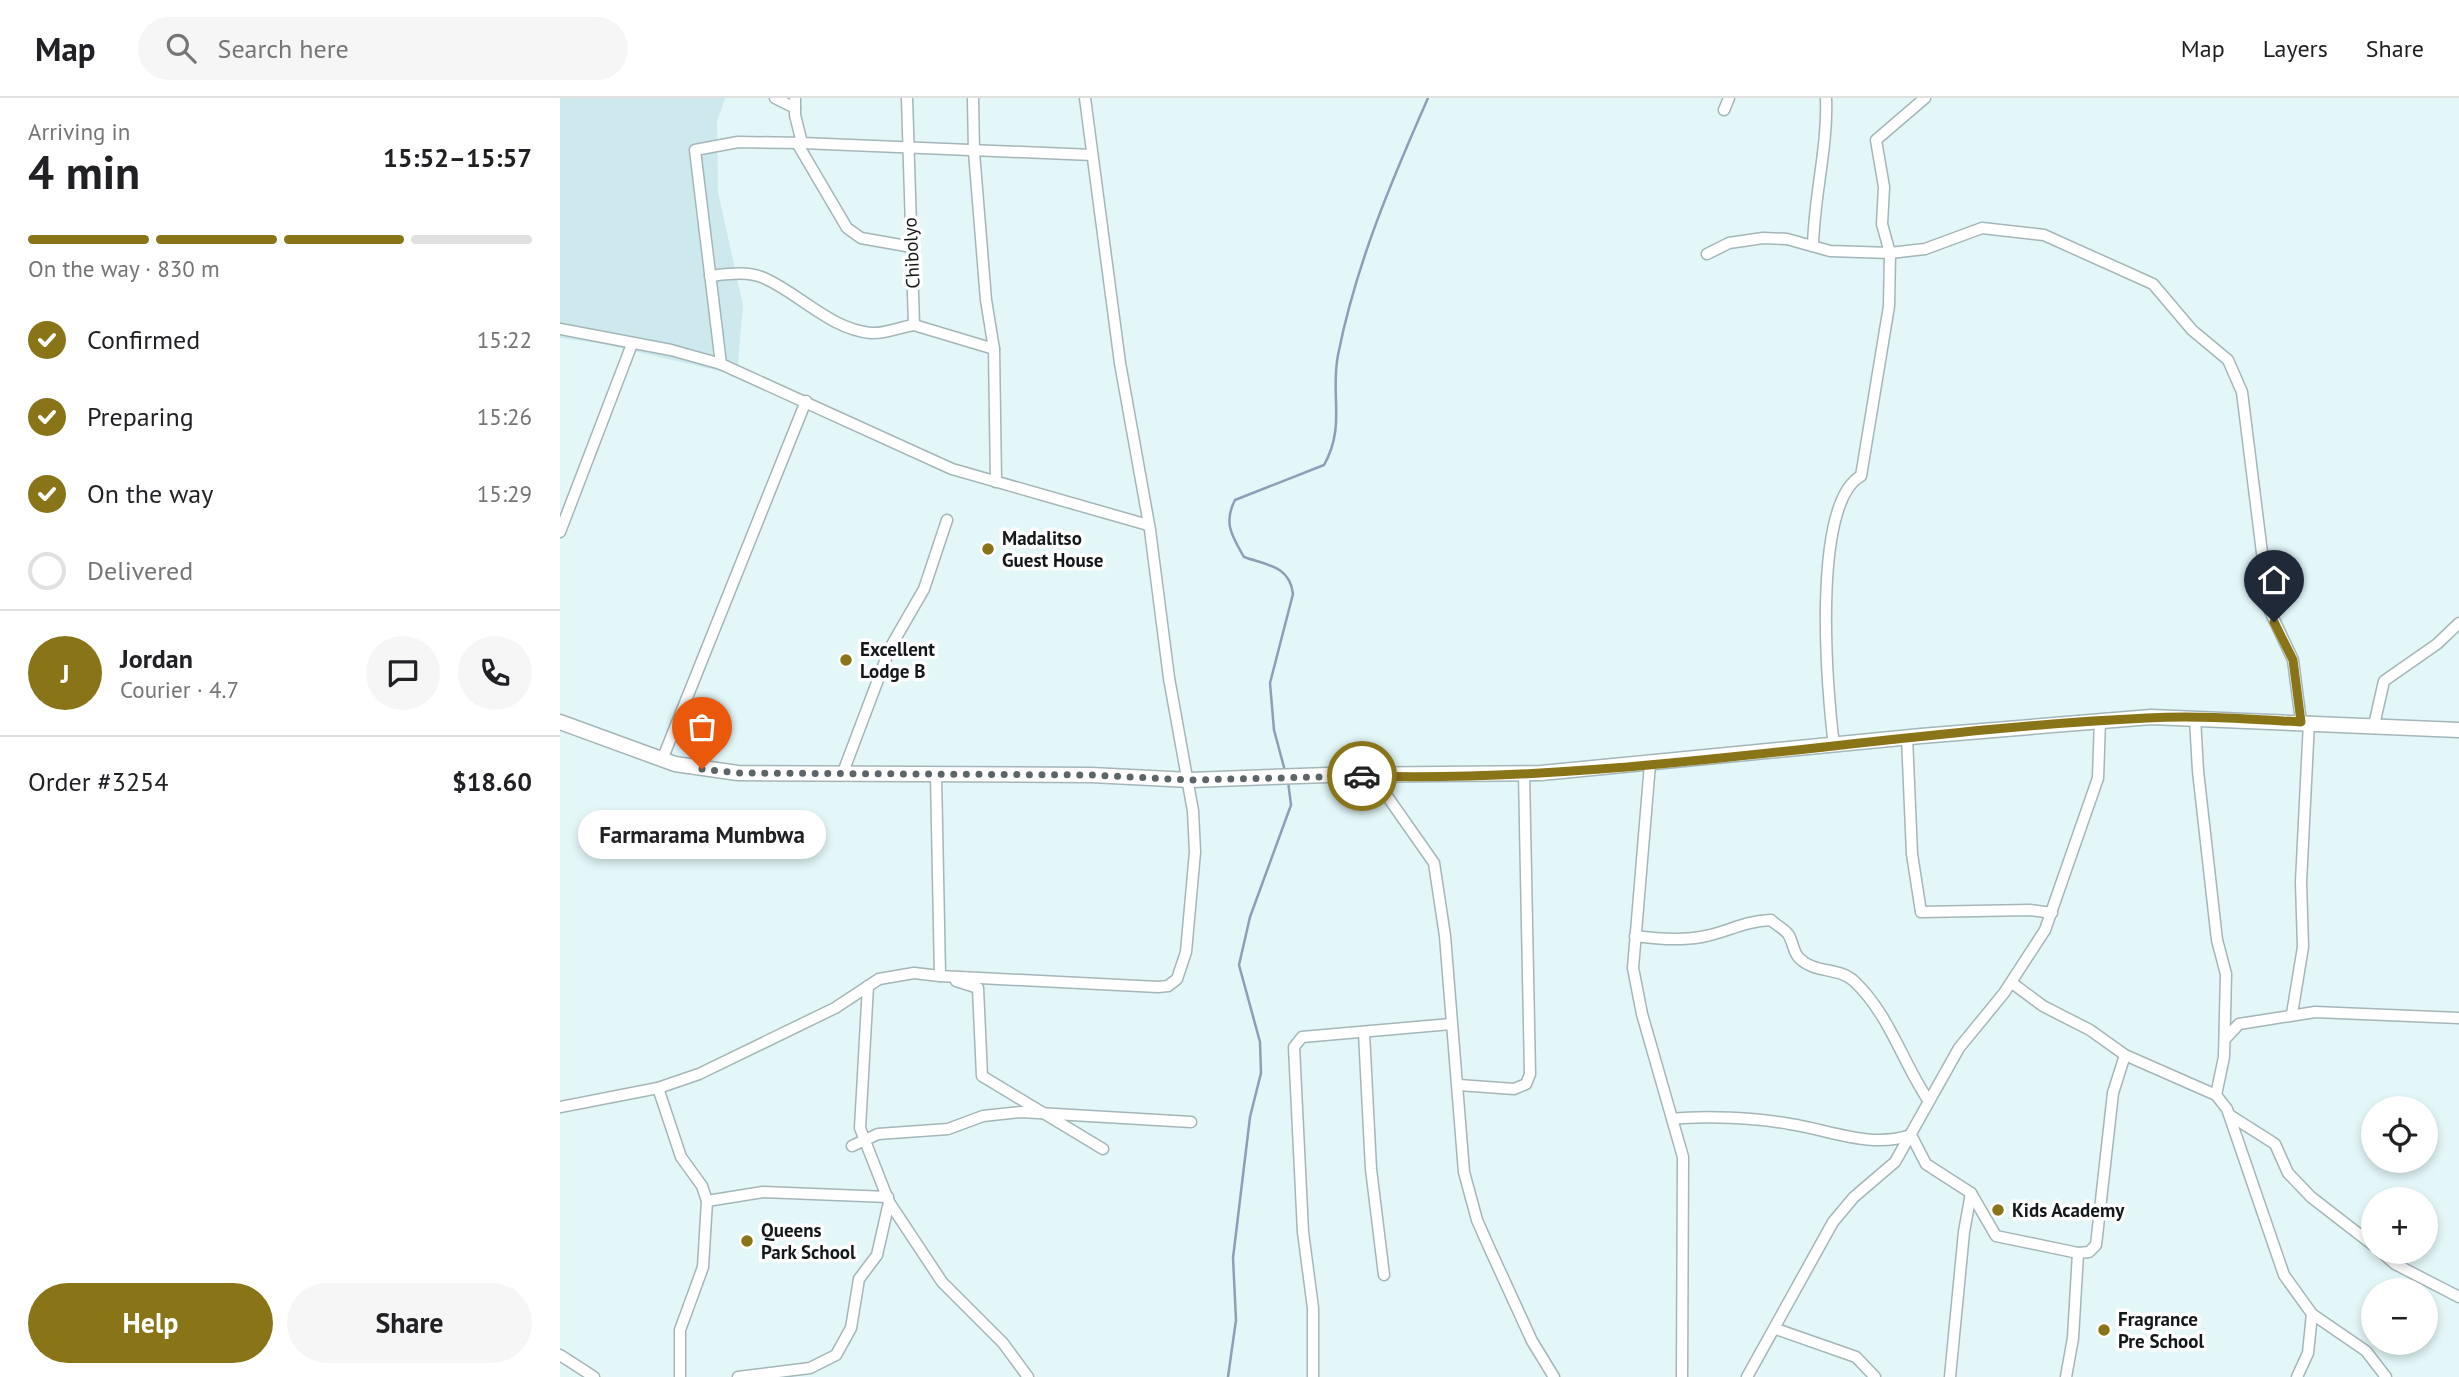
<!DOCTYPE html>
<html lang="en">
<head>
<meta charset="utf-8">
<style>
	:root { --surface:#fff; --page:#f6f6f6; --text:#202124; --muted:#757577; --line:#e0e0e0; --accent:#8a7418 }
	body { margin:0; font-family:"PT Sans",sans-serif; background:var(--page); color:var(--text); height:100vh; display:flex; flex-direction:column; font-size:26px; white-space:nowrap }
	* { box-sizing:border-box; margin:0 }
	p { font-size:23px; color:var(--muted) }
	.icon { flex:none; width:38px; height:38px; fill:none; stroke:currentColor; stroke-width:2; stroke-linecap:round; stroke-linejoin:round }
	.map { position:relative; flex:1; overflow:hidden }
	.sheet { display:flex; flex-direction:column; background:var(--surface); width:560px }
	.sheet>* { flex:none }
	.tools { position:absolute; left:1801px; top:998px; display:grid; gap:14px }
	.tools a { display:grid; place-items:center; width:77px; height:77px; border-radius:50%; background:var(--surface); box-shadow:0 4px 10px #0003; font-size:35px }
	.pin { position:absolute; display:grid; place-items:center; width:60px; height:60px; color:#fff; margin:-72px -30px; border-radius:50% 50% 50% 0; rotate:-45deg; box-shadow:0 0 7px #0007 }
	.pin .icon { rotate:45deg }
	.courier { position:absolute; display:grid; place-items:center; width:70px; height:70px; margin:-35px; border:5px solid #8a7418; border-radius:50%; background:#fff; color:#222; box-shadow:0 2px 9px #0007 }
	.bubble { position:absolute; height:49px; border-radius:24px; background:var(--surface); box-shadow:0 4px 10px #0003; font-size:23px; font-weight:800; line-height:49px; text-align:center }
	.head em { font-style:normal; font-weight:800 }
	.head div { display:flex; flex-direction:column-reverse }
	.head { display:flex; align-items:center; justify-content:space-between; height:119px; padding:0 28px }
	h1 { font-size:46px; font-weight:800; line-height:52px }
	.bar { display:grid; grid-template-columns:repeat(4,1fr); gap:10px 7px; align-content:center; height:84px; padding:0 28px }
	.bar i { height:9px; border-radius:5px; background:var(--line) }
	.bar .selected { background:var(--accent) }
	.bar p { grid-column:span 4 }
	.line { display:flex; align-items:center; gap:18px; padding:0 28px; border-top:2px solid var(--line) }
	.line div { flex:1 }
	.round { display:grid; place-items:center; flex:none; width:74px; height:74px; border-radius:37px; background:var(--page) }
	ol { padding:0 28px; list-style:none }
	li { display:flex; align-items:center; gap:21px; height:77px }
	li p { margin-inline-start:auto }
	li .icon { padding:7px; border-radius:50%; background:var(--accent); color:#fff; stroke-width:4 }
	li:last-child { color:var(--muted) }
	li i { width:38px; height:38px; border:4px solid var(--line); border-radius:50% }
	.button { display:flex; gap:14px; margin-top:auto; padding:14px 28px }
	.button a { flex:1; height:80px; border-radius:42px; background:var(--accent); color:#fff; font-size:28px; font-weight:800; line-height:80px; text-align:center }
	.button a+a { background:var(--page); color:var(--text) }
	header { display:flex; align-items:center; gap:42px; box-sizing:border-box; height:98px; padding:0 35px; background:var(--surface); border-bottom:2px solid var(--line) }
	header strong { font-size:33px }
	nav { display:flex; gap:38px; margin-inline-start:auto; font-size:24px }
	.search { width:490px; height:63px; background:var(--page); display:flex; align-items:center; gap:18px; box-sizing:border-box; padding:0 24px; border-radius:38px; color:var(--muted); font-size:26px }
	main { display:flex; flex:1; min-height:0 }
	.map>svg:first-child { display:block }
	.built { fill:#cde9ed }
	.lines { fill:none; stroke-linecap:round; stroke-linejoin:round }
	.stream { stroke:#8b9fb5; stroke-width:2.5 }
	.minor-casing { stroke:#a4b6b8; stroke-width:13 }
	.secondary-casing { stroke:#a4b6b8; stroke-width:17 }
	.minor { stroke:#fff; stroke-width:10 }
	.secondary { stroke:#fff; stroke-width:14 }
	.done { stroke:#5c6668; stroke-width:7; stroke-dasharray:0 12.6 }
	.route { stroke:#8a7418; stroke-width:9 }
	.poi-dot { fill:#8a7418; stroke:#fff; stroke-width:2.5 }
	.labels { text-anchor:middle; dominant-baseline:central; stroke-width:7; stroke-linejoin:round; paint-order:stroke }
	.street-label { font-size:19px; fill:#13191a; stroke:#fff }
	.poi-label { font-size:19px; font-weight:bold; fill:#13191a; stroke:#fff; text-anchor:start }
</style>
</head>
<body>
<header>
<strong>Map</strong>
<div class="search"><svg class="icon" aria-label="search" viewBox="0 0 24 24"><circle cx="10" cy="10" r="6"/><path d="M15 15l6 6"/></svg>Search here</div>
<nav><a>Map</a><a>Layers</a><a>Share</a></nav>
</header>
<main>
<section class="sheet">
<div class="head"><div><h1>4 min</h1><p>Arriving in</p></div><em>15:52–15:57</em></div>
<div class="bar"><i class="selected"></i><i class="selected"></i><i class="selected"></i><i></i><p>On the way · 830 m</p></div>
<ol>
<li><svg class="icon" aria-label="check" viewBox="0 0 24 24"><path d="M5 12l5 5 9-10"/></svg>Confirmed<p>15:22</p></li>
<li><svg class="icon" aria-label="check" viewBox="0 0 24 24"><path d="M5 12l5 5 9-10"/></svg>Preparing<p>15:26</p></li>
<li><svg class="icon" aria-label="check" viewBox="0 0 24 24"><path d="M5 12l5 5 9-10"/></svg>On the way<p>15:29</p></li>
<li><i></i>Delivered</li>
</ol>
<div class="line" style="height:126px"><b class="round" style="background:var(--accent);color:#fff">J</b><div><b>Jordan</b><p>Courier · 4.7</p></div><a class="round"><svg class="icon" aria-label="chat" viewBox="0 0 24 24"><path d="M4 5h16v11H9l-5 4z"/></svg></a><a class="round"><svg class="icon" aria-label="phone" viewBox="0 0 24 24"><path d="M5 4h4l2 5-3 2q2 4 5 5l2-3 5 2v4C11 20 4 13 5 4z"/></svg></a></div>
<div class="line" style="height:91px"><div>Order #3254</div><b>$18.60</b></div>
<div class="button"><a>Help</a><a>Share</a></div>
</section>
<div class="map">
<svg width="1899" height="1279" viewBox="0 0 1899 1279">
	<rect width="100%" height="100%" fill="#e3f6f8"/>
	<polygon class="built" points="0,0 165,0 157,24 158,94 183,207 177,277 43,246 0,240"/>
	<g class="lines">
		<g class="stream">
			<path d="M 725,673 L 714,632 L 710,585 L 733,496 C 730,468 707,467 684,459 C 672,438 663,425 675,402 L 764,367 C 786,328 770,297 778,257 C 796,166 831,84 868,0"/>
			<polyline points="668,1279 676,1222 673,1160 690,1019 701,975 700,944 679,867 690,819 731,707 728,683"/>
		</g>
		<defs>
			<g id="minor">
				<polyline points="215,0 235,10"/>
				<polyline points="235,0 235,17 242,45"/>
				<polyline points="347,0 354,227 434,251"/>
				<polyline points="413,0 414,54 426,202 434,251 436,384"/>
				<polyline points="1164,12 1169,0"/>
				<polyline points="237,45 287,130 301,140 352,149"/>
				<path d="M 1253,148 C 1254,98 1268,49 1266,0"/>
				<polyline points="1147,156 1169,145 1203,140 1227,141 1270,153 1330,155 1365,151 1422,130 1484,137 1593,186 1632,232 1668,262 1682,294 1709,511 1733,562 1741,624"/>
				<path d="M 150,178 C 168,176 187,173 204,180 C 240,196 270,231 311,235 C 325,236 340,229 354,227"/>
				<polyline points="0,231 111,252 161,266 392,371 588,427"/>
				<polyline points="161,266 135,52 178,44 242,45 532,57"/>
				<polyline points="0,434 72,246"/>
				<polyline points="1635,620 1638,673 1657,842 1666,876 1664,959 1656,997"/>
				<polyline points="1814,627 1824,583 1877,546 1899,525"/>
				<polyline points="1347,639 1352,756 1361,814 1470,812 1492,815"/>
				<path d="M 1274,647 C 1267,594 1251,405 1301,378 L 1329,208 L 1330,155 L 1322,126 L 1324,89 L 1316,42 L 1365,0"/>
				<polyline points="102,662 246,303"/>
				<polyline points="1090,666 1073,870 1082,916 1123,1059 1122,1279"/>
				<polyline points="282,677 330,550 364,491 387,422"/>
				<polyline points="813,678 874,765 885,838 904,1074 917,1122 928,1147 972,1243 994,1279"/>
				<path d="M 1075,838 C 1097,841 1119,843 1141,839 C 1166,835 1183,823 1211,822 C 1216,827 1224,831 1228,836 C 1233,843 1233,854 1239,860 C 1255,876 1279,869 1294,883 C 1329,916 1342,963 1368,1002"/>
				<polyline points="380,878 598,889 608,888 617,881 626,854 635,754 633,713 609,580 590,432 560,265 525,0"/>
				<polyline points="396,883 418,890 422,978 543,1051"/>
				<polyline points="1452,885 1483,908 1530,932 1565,957 1656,997 1667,1011 1724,1177 1752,1216 1748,1255 1737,1279"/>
				<polyline points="1732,916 1743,849 1741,784 1749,624"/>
				<polyline points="804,935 811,1071 824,1177"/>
				<polyline points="1665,941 1679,926 1755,914 1899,920"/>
				<polyline points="899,987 954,991 966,986 970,976 964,676"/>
				<polyline points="98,990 121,1059 142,1088 147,1103 143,1169 120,1232 120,1279"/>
				<polyline points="0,1009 98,990 139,976 275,910 319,881 354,875 380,878 376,677"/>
				<polyline points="1671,1018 1715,1046 1728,1075 1751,1099 1813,1147"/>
				<path d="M 1112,1021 C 1145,1017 1197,1020 1230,1026 C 1270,1032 1311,1051 1351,1037 L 1366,1066 L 1411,1095 L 1436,1138 L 1518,1155 L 1513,1240 L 1506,1279"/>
				<polyline points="292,1048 318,1036 388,1031 423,1018 461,1014 631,1024"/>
				<polyline points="147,1103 203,1094 328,1099"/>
				<polyline points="329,1104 382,1184 443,1245 468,1279"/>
				<polyline points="1820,1153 1835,1166 1899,1199"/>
				<polyline points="1518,1155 1529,1154 1536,1147 1553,995 1565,957"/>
				<polyline points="1752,1216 1806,1253 1826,1279"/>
				<polyline points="1216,1231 1296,1259 1315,1279"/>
				<polyline points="0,1257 34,1279"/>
				<polyline points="178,1279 250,1270 276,1257 291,1230 299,1181 317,1157 329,1104 300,1030 308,888"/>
				<polyline points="753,1279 753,1210 743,1134 734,949 742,939 891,926"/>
				<polyline points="1187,1279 1273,1124 1294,1099 1335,1064 1399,950 1444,895 1485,832 1538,680 1540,622"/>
				<polyline points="1390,1279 1404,1134 1411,1095"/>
			</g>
			<polyline id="secondary" points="0,624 115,666 178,675 531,677 630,682 768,677 981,675 1361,638 1591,619 1899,632"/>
		</defs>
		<use href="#minor" class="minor-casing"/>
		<use href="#secondary" class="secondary-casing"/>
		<use href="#minor" class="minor"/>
		<use href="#secondary" class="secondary"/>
	</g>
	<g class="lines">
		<polyline class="done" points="142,671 178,675 531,677 630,682 802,678"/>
		<path class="route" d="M 802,678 C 1065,686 1326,632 1587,620 C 1638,617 1690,621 1741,624 L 1733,562 L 1714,524"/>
	</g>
	<g class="poi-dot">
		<circle cx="428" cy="451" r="7"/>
		<circle cx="286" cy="562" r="7"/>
		<circle cx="1438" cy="1112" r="7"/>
		<circle cx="187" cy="1143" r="7"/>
		<circle cx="1544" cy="1232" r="7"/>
	</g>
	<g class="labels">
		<g class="street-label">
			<text transform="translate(351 155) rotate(-93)">Chibolyo</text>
		</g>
		<g class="poi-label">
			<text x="442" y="440">Madalitso<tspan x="442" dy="22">Guest House</tspan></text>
			<text x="300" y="551">Excellent<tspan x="300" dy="22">Lodge B</tspan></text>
			<text x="1452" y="1112">Kids Academy</text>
			<text x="201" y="1132">Queens<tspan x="201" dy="22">Park School</tspan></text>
			<text x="1558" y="1221">Fragrance<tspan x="1558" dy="22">Pre School</tspan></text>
		</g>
	</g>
</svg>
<div class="tools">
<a><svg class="icon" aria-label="locate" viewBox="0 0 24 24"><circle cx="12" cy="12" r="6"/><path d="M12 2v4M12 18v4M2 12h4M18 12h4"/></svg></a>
<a>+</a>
<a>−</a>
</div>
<div class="pin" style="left:142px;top:671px;background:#ea580c"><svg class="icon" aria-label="bag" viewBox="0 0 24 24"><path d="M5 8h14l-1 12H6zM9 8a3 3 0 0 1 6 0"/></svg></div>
<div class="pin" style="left:1714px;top:524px;background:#1f2937"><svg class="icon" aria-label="home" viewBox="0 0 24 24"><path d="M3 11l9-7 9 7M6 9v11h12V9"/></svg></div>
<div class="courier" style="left:802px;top:678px"><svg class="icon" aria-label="car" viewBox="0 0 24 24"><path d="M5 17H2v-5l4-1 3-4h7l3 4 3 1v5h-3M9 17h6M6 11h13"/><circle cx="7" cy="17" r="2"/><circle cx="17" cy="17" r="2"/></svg></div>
<div class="bubble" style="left:18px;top:712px;width:248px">Farmarama Mumbwa</div>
</div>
</main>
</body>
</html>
